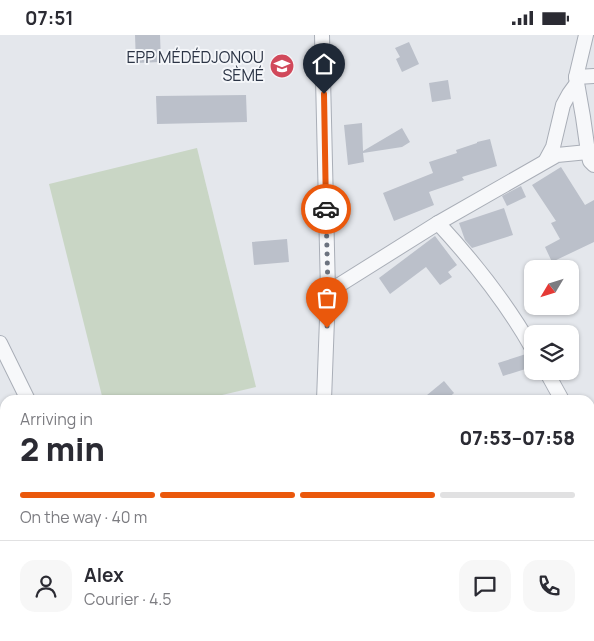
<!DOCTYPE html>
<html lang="en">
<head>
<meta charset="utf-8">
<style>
	:root { --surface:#fff; --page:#f7f7f7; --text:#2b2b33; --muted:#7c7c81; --line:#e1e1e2; --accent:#ea580c }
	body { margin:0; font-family:Manrope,sans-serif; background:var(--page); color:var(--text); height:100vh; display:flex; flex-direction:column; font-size:19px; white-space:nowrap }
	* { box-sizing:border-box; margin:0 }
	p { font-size:16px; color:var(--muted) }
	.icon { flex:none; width:28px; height:28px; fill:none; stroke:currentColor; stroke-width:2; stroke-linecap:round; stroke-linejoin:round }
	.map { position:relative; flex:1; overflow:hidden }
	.side { position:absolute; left:0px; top:360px; width:595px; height:246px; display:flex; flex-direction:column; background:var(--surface); border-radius:15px 15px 0 0; box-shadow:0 1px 4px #0004 }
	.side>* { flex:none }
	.needle { width:32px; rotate:232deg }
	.buttons { position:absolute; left:524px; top:225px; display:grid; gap:10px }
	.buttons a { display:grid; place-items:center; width:55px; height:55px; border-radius:10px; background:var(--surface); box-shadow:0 1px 4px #0004; font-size:25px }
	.pin { position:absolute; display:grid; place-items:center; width:42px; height:42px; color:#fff; margin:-51px -21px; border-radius:50% 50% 50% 0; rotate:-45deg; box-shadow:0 0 5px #0007 }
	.pin .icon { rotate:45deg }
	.courier { position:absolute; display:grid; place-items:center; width:50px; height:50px; margin:-25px; border:4px solid #ea580c; border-radius:50%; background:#fff; color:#222; box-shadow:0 1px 6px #0007 }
	.overview em { font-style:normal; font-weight:800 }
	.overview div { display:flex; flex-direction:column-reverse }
	.overview { display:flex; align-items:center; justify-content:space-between; height:85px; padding:0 20px }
	h1 { font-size:32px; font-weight:800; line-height:38px }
	.bar { display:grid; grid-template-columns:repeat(4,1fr); gap:8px 5px; align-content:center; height:60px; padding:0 20px }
	.bar i { height:6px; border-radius:4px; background:var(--line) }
	.bar .current { background:var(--accent) }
	.bar p { grid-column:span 4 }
	.line { display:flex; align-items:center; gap:12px; padding:0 20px; border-top:1px solid var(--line) }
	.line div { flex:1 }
	.round { display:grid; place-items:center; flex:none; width:52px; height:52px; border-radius:15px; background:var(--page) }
	.status { display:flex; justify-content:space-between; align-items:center; height:35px; padding:0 25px; background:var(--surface); direction:ltr }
	.status svg { height:14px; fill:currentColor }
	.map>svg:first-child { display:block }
	.park { fill:#c9d6c5 }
	.building { fill:#bbc0ca }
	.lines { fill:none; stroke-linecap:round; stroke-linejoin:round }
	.minor-casing { stroke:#a9aeb7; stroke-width:16 }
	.minor { stroke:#f7f8fa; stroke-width:14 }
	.done { stroke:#6c737f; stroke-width:5; stroke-dasharray:0 9 }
	.route { stroke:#ea580c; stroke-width:6 }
	.labels { text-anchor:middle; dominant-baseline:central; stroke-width:4; stroke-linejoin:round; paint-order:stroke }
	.poi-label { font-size:16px; fill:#2b3445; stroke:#f4f6f9; text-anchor:end }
</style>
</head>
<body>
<div class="status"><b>07:51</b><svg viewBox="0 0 49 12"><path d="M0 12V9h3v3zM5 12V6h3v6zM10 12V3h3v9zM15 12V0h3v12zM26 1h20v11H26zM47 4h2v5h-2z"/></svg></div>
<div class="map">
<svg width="594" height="606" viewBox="0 0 594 606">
	<rect width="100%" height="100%" fill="#e4e7ec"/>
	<polygon class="park" points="197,113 256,352 201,365 103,365 49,149"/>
	<g class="building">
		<polygon points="135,0 160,0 161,27 136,28"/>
		<polygon points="409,7 419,29 402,37 396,24 400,22 395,13"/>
		<polygon points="448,45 451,64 432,67 429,48"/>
		<polygon points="246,60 247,87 157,89 156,61"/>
		<polygon points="362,88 363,116 402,93 410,107 402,112 363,118 364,127 348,130 344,90"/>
		<polygon points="490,104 497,131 462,142 464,145 429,157 434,170 394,186 383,158 433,138 429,127 457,118 456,115 477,108 477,107"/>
		<polygon points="561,132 585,170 594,165 594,207 552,227 545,212 560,204 551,188 556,186 532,150"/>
		<polygon points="521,151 526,162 507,171 502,161"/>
		<polygon points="504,173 513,200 472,213 465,205 459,188"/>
		<polygon points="435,201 457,230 448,237 452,242 440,250 426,232 390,259 379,243"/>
		<polygon points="287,204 289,227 254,230 252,207"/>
		<polygon points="526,319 528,321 532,332 503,341 498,328"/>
		<polygon points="444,346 454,358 446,365 421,365"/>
	</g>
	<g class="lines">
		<defs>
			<g id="minor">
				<polyline points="322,0 328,257 324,365"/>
				<polyline points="586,0 576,42 583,82 588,117 590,126 594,130"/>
				<polyline points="576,42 594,41"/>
				<polyline points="546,125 553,112 563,70 569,59 577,48"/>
				<path d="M 438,188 C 474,227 506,267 532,313"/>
				<polyline points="328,257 438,188 557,120 588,117"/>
				<polyline points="0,308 28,365"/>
				<polyline points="546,336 562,365"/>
				<polyline points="590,434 592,447"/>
				<polyline points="590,584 594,583"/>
				<polyline points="162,601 165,606"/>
				<polyline points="364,601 365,606"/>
				<polyline points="510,605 525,601"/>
			</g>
		</defs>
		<use href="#minor" class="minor-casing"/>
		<use href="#minor" class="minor"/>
	</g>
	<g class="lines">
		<polyline class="done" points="326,174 328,257 327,293"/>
		<polyline class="route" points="324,59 326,174"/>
	</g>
	<defs>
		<symbol id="school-disc" viewBox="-11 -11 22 22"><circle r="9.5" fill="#d1495b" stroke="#f4f6f9"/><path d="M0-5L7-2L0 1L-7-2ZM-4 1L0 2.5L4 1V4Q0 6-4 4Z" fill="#fff"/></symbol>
	</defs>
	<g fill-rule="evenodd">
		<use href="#school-disc" x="268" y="17" width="28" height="28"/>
	</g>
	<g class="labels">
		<g class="poi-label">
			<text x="264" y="22">EPP MÉDÉDJONOU<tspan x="264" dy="18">SÈMÉ</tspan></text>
		</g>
	</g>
</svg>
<div class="buttons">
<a><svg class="needle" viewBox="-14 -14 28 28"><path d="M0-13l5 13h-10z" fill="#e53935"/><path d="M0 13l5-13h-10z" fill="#7c7c81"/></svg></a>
<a><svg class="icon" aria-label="layers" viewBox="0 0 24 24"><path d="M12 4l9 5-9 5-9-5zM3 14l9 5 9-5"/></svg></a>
</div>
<div class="pin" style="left:327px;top:293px;background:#ea580c"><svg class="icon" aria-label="bag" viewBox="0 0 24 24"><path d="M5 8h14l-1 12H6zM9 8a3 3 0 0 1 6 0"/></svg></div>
<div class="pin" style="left:324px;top:59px;background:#1f2937"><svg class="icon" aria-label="home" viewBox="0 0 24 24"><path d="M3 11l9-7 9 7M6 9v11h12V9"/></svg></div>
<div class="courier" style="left:326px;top:174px"><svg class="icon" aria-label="car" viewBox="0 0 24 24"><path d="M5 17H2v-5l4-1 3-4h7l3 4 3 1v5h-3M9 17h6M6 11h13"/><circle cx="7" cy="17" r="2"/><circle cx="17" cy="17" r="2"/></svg></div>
<section class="side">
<div class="overview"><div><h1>2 min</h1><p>Arriving in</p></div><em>07:53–07:58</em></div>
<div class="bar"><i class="current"></i><i class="current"></i><i class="current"></i><i></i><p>On the way · 40 m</p></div>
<div class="line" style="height:90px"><a class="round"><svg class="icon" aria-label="person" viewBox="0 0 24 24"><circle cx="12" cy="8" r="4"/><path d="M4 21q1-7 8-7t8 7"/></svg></a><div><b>Alex</b><p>Courier · 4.5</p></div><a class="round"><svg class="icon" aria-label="chat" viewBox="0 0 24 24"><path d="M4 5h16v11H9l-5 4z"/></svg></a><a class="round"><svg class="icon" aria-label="phone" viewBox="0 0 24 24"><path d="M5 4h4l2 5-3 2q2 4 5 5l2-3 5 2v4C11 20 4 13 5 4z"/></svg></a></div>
</section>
</div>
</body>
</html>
